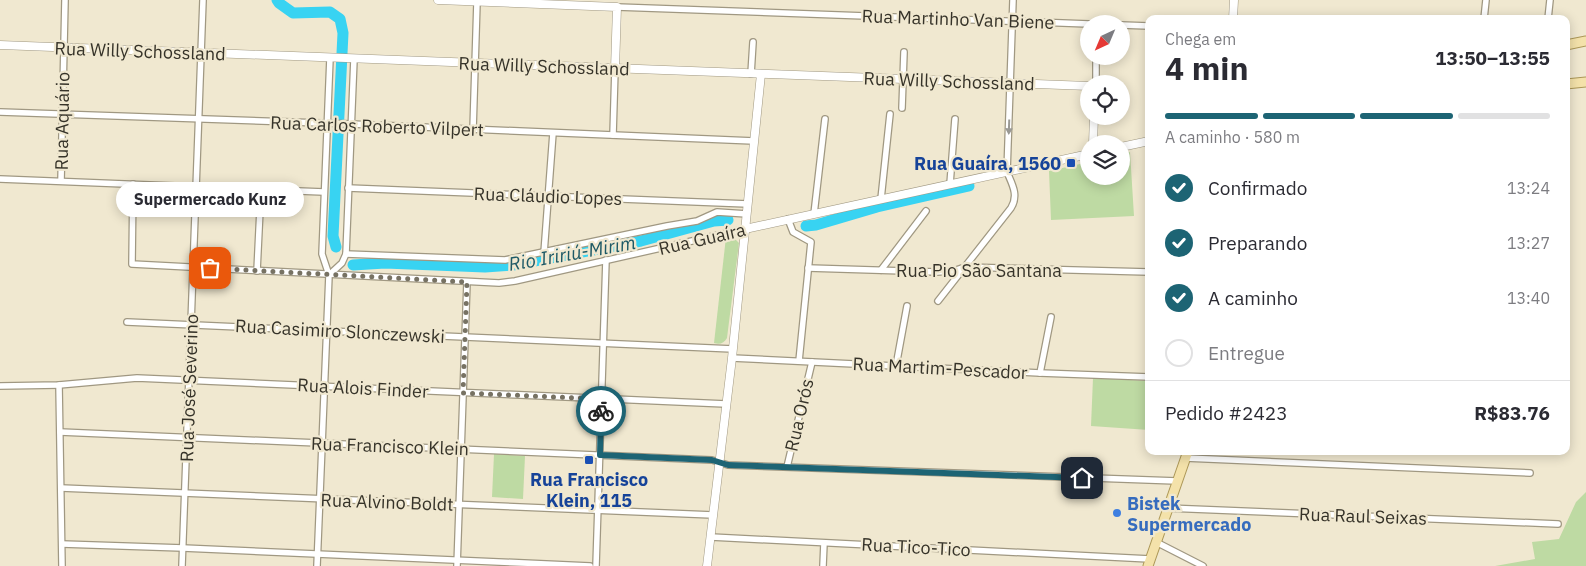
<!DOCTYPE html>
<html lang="pt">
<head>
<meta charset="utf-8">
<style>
	:root { --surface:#fff; --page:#f7f7f7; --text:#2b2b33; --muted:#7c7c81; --line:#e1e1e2; --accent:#1d6474 }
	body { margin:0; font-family:"IBM Plex Sans",sans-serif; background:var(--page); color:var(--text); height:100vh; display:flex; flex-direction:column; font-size:19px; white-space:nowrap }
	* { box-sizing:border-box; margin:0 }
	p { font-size:16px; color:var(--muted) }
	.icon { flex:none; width:28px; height:28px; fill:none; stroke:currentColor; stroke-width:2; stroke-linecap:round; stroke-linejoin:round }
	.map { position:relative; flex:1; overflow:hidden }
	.sheet { position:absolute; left:1145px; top:15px; width:425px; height:440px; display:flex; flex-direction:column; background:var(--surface); border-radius:10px; box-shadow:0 2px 12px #0003 }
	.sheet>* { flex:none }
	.needle { width:32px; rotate:224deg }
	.controls { position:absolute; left:1080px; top:15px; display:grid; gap:10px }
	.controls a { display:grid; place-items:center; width:50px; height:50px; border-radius:50%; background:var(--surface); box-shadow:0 2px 12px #0003; font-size:25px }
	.pin { position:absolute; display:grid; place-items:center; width:42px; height:42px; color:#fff; margin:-21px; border-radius:10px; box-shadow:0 2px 8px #0006 }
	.courier { position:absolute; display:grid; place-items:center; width:50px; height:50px; margin:-25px; border:4px solid #1d6474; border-radius:50%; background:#fff; color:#222; box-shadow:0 1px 6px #0007 }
	.bubble { position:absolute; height:35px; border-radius:18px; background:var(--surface); box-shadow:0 2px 12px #0003; font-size:16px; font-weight:800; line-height:35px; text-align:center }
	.summary em { font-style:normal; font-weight:800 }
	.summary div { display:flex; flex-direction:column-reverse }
	.summary { display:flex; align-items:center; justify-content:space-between; height:85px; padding:0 20px }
	h1 { font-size:32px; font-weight:800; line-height:38px }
	.bar { display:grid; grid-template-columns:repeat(4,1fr); gap:8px 5px; align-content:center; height:60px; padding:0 20px }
	.bar i { height:6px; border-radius:4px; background:var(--line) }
	.bar .selected { background:var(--accent) }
	.bar p { grid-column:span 4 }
	.line { display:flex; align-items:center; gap:12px; padding:0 20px; border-top:1px solid var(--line) }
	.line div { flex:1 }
	ol { padding:0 20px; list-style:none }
	li { display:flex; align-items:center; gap:15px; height:55px }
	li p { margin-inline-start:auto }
	li .icon { padding:5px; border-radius:50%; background:var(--accent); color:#fff; stroke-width:4 }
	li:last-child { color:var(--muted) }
	li i { width:28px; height:28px; border:2px solid var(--line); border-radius:50% }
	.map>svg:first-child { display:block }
	.green { fill:#bedaa3 }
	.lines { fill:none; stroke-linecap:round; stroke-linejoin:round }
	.river { stroke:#38d3f2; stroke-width:11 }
	.street-casing { stroke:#a09882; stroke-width:8 }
	.secondary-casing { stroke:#a09882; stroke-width:9 }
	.primary-casing { stroke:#ad9858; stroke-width:11 }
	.street { stroke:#fff; stroke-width:5.5 }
	.secondary { stroke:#fff; stroke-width:8 }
	.primary { stroke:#f4e2aa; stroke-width:9 }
	.oneway { fill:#9a9994 }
	.done { stroke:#777263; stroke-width:5; stroke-dasharray:0 9 }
	.route { stroke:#1d6474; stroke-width:6 }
	.transit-dot { fill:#1a4fb4; stroke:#f0e8d0; stroke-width:2 }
	.shop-dot { fill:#3f7fe0; stroke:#f0e8d0; stroke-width:2 }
	.labels { text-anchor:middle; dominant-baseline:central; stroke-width:4.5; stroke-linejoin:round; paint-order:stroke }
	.street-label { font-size:18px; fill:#363329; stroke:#f0e8d0 }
	.transit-label { font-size:18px; font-weight:bold; fill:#164399; stroke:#f0e8d0; text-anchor:end }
	.shop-label { font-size:18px; font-weight:bold; fill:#366cbe; stroke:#f0e8d0; text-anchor:start }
	.water-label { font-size:19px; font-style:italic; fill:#1d5966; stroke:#f0e8d0 }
</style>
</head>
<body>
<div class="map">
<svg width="1586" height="566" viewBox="0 0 1586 566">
	<rect width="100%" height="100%" fill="#f0e8d0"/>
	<g class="green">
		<polygon points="1130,152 1134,216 1051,220 1049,171 1089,162 1089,176 1121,176 1121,154"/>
		<path d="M 726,237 L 735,239 L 739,243 L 727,338 C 724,343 720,345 714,343 Z"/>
		<polygon points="1093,378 1149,381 1149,430 1091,426"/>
		<polygon points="494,454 525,456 523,499 492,497"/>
		<polygon points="1586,492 1586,566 1495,566 1535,559 1532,542 1559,539 1576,502"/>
	</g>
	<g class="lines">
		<g class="river">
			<polyline points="277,0 279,3 293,13 330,12 340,19 343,33 333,236 336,247"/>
			<polyline points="806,226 816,225 877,207 969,186"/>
			<polyline points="353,265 385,263 485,267 513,265 641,241 714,221 728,220"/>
		</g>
		<defs>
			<g id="street">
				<polyline points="617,7 1089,24"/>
				<polyline points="1484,19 1486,0"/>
				<polyline points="1548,19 1550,0"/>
				<polyline points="1121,25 1149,26"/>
				<polyline points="751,74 753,42"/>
				<polyline points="1096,84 1096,59"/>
				<polyline points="902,108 904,52"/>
				<polyline points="0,112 351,124 754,141"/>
				<polyline points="473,130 477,2"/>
				<polyline points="613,135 615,69"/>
				<polyline points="0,179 324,192"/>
				<polyline points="61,181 65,0"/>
				<polyline points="133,184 132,264 499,283 515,281 745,229"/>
				<polyline points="950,184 955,119"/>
				<polyline points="348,188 748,204"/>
				<polyline points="881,199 890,114"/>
				<polyline points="814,214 825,119"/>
				<polyline points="788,219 793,232 811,242 799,361"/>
				<polyline points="544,253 553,133"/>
				<polyline points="346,254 505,260 667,226 697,221 717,212 747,214"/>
				<polyline points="808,268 937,272 953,271 965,267 1149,272"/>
				<polyline points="881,270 926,211"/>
				<polyline points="257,271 261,189"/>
				<polyline points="329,275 342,263 346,254 354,59"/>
				<path d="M 938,301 L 1011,208 C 1019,195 1012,184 1007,172 L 1013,0"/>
				<polyline points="127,322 733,349"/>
				<polyline points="732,358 1040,373 1149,377"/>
				<polyline points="896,366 907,306"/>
				<polyline points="1040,373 1051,317"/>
				<polyline points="59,385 62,566"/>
				<polyline points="0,386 59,385 137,378 726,404"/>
				<polyline points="60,432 712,460 728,465 1177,481"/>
				<polyline points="1185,458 1530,473"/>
				<polyline points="787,467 812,362"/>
				<polyline points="61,488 713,515"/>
				<polyline points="1167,508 1558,524"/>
				<polyline points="711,537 1150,559"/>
				<polyline points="1156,542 1203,566"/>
				<polyline points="62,544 183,548 590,566"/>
				<polyline points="182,566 203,0"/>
				<polyline points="317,566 329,275 322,254 330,58"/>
				<polyline points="457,566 467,282"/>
				<polyline points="596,566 606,260"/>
				<polyline points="823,566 824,543"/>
			</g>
			<g id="secondary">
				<polyline points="438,0 617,7 615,69"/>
				<polyline points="1233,19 1234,0"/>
				<polyline points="0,45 1089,86"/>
				<polyline points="1093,144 1094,116"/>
				<polyline points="1121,147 1149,141"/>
				<polyline points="745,229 1089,154"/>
				<polyline points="707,566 732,358 761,74"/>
			</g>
			<g id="primary">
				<polyline points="1566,45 1586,41"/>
				<polyline points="1566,84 1586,82"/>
				<polyline points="1148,566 1188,451"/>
			</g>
		</defs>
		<use href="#street" class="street-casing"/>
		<use href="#secondary" class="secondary-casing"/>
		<use href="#primary" class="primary-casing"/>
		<use href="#street" class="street"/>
		<use href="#secondary" class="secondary"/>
		<use href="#primary" class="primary"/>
	</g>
	<defs><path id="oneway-solid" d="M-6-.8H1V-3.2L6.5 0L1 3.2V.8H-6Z" transform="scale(1.25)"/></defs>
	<use class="oneway" href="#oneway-solid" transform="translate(1009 127) rotate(92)"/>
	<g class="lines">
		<polyline class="done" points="210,268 467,282 463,393 602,399 601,411"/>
		<polyline class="route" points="601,411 600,455 712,460 728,465 1082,478"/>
	</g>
	<g class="transit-dot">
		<rect x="1066" y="158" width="10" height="10" rx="2.5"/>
		<rect x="584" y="455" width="10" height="10" rx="2.5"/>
	</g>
	<circle class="shop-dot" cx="1117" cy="513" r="5"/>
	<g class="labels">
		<g class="street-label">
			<text transform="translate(958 19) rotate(2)">Rua Martinho Van Biene</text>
			<text transform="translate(140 51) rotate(2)">Rua Willy Schossland</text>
			<text transform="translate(544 66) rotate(2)">Rua Willy Schossland</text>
			<text transform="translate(949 81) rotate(2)">Rua Willy Schossland</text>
			<text transform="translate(62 121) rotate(-89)">Rua Aquário</text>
			<text transform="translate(377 126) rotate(2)">Rua Carlos Roberto Vilpert</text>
			<text transform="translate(548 196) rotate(2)">Rua Cláudio Lopes</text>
			<text transform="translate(702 239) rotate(-13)">Rua Guaíra</text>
			<text x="979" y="270">Rua Pio São Santana</text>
			<text transform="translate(340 331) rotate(3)">Rua Casimiro Slonczewski</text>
			<text transform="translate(940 368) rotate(3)">Rua Martim-Pescador</text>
			<text transform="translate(189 388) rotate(-88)">Rua José Severino</text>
			<text transform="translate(363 388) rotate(3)">Rua Alois Finder</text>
			<text transform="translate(799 415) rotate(-77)">Rua Orós</text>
			<text transform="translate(390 446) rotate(2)">Rua Francisco Klein</text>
			<text transform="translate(387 502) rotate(2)">Rua Alvino Boldt</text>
			<text transform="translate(1363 516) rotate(2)">Rua Raul Seixas</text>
			<text transform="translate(916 547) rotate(3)">Rua Tico-Tico</text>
		</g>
		<g class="transit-label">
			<text x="1061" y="163">Rua Guaíra, 1560</text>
			<text x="589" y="479" text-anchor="middle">Rua Francisco<tspan x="589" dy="21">Klein, 115</tspan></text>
		</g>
		<g class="shop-label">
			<text x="1127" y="503">Bistek<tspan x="1127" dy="21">Supermercado</tspan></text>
		</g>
		<g class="water-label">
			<text transform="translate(572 253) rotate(-10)">Rio Iririú-Mirim</text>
		</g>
	</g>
</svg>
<div class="controls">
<a><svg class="needle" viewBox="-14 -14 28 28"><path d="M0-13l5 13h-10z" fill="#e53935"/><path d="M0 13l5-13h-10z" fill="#7c7c81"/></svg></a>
<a><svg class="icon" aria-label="locate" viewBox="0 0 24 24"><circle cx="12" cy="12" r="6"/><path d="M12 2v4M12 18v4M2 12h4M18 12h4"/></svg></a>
<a><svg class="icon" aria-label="layers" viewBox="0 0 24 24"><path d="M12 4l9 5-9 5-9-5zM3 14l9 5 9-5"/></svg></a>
</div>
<div class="pin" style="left:210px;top:268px;background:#ea580c"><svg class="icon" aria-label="bag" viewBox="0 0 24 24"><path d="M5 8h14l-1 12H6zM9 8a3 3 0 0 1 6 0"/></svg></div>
<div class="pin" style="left:1082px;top:478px;background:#1f2937"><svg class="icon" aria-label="home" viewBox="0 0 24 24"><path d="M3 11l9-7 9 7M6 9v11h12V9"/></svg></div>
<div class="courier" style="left:601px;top:411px"><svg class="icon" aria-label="bike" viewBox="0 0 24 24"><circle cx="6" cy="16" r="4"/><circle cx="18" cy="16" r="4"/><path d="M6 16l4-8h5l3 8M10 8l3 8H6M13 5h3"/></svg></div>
<div class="bubble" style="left:116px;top:182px;width:188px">Supermercado Kunz</div>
<section class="sheet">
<div class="summary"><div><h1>4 min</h1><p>Chega em</p></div><em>13:50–13:55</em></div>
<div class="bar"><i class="selected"></i><i class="selected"></i><i class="selected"></i><i></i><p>A caminho · 580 m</p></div>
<ol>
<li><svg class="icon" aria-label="check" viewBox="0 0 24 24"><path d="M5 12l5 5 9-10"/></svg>Confirmado<p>13:24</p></li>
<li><svg class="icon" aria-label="check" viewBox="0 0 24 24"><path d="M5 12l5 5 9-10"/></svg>Preparando<p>13:27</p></li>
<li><svg class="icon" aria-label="check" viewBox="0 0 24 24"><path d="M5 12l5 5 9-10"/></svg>A caminho<p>13:40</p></li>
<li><i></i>Entregue</li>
</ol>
<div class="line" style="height:65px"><div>Pedido #2423</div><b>R$83.76</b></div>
</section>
</div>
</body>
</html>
